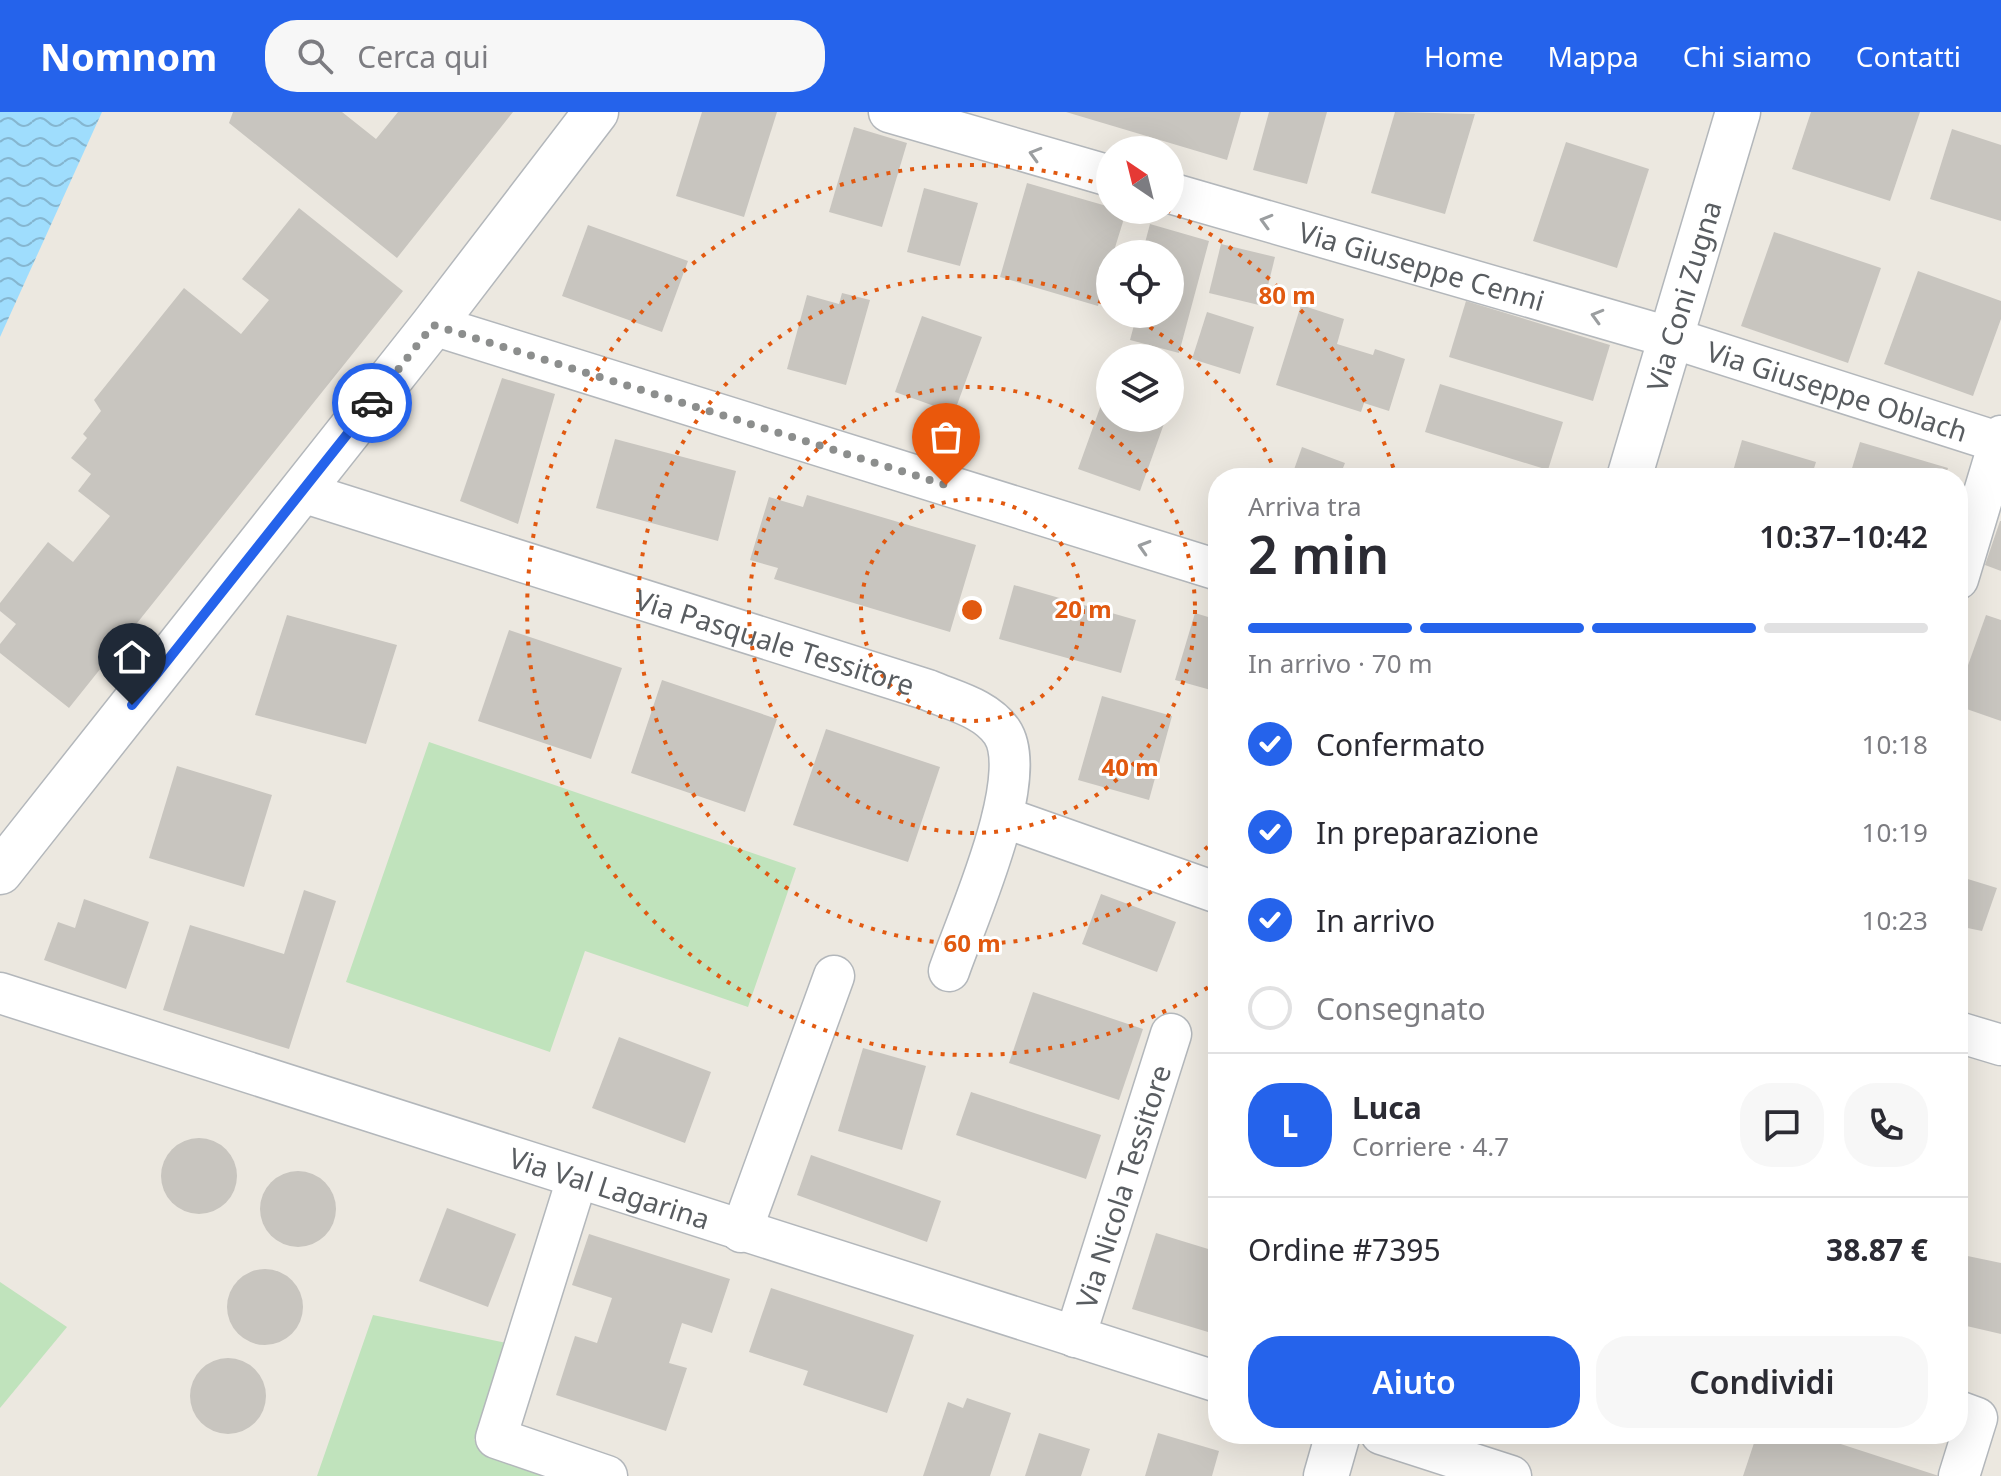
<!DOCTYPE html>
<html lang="it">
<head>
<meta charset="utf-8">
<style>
	:root { --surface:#fff; --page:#f7f7f7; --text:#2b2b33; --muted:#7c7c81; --line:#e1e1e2; --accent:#2563eb }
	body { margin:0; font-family:"Noto Sans",sans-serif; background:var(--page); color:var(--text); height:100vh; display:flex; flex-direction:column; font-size:30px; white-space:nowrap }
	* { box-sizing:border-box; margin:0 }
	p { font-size:26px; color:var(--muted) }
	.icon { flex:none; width:44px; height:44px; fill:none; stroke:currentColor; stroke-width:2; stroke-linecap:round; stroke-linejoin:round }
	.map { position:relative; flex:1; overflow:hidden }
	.details { position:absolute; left:1208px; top:356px; width:760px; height:976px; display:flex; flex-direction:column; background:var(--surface); border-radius:32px; box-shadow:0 8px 32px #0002 }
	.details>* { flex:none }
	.needle { width:52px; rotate:325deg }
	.buttons { position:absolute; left:1096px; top:24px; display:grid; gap:16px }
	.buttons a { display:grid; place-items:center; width:88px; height:88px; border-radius:50%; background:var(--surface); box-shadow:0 8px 32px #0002; font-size:40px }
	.pin { position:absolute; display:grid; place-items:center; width:68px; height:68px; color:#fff; margin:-82px -34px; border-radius:50% 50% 50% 0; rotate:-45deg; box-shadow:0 0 8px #0007 }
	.pin .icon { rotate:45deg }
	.courier { position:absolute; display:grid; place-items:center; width:80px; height:80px; margin:-40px; border:6px solid #2563eb; border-radius:50%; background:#fff; color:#222; box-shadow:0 2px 10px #0007 }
	.head em { font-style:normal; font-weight:600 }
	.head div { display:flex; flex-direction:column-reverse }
	.head { display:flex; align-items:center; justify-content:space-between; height:136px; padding:0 40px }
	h1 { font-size:52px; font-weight:600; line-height:60px }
	.bar { display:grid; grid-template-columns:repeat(4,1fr); gap:12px 8px; align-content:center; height:96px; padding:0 40px }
	.bar i { height:10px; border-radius:6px; background:var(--line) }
	.bar .selected { background:var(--accent) }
	.bar p { grid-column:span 4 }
	.line { display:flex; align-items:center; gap:20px; padding:0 40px; border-top:2px solid var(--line) }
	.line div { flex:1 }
	.round { display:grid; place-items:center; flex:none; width:84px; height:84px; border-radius:32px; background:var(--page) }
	ol { padding:0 40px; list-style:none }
	li { display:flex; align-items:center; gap:24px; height:88px }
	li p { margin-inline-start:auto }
	li .icon { padding:8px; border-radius:50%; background:var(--accent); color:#fff; stroke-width:4 }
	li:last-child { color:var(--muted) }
	li i { width:44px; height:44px; border:4px solid var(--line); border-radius:50% }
	.primary-button { display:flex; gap:16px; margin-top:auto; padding:16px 40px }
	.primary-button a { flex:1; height:92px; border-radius:32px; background:var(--accent); color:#fff; font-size:32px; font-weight:600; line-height:92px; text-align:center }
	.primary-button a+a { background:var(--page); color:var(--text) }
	header { display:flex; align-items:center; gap:48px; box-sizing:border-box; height:112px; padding:0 40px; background:var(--accent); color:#fff }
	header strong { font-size:38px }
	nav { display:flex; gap:44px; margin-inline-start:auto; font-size:28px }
	.search { width:560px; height:72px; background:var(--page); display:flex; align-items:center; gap:20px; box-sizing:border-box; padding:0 28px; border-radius:32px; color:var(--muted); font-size:30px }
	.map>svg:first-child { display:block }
	.green { fill:#c0e3bc }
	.water { fill:url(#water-waves) }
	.building { fill:#c8c5bf }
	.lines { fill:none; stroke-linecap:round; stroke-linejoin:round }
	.minor-casing { stroke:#b3b7bb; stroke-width:43 }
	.tertiary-casing { stroke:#b3b7bb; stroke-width:47 }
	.minor { stroke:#fff; stroke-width:40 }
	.tertiary { stroke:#fff; stroke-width:44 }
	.oneway { stroke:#9b9ea0 }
	.done { stroke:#8c8e8d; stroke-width:8; stroke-dasharray:0 14.4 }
	.route { stroke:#2563eb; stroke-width:10 }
	.ring { fill:none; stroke:#e15910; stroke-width:4; stroke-dasharray:4 8 }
	.labels { text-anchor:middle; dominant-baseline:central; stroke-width:6; stroke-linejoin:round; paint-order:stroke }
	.street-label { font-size:28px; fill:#595d61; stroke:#fff }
	.centre { fill:#e15910; stroke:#fff; stroke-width:4 }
	.ring-label { font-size:24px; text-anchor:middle; font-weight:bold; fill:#e15910; stroke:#fff; stroke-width:6; stroke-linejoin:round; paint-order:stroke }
</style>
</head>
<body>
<header>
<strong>Nomnom</strong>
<div class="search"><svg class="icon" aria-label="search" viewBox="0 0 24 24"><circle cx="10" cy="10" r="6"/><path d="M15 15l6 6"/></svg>Cerca qui</div>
<nav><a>Home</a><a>Mappa</a><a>Chi siamo</a><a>Contatti</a></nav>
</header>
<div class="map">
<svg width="2001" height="1364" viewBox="0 0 2001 1364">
	<defs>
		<pattern id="water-waves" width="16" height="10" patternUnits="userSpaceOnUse" patternTransform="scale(2)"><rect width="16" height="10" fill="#9fddfd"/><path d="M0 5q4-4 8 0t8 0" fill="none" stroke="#85b6d0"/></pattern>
	</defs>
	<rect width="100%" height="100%" fill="#ece8e0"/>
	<g class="green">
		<polygon points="429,630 796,756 748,895 585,839 550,940 346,870"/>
		<polygon points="0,1170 67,1215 0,1296"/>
		<polygon points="373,1203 516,1233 474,1328 584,1364 317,1364"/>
	</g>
	<polygon class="water" points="0,0 102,0 0,225"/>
	<g class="building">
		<polygon points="233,0 342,0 376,27 398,0 513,0 397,146 229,11"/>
		<polygon points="702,0 777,0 744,105 676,84"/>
		<polygon points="1066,0 1241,0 1227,48"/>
		<polygon points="1269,0 1327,0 1307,72 1253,58"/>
		<polygon points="1395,0 1475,2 1445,102 1371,81"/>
		<polygon points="1811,0 1920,0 1890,89 1792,57"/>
		<polygon points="854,15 907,31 882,115 829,100"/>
		<polygon points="1952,17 2001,33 2001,109 1930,87"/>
		<polygon points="1566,30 1649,57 1617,156 1533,129"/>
		<polygon points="1027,71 1110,95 1110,98 1126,100 1113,142 1110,142 1098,194 1000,165"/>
		<polygon points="924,76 978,91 960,154 907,140"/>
		<polygon points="299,96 403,179 69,596 0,541 0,532 16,512 0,499 0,491 48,430 73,450 110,404 78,379 91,362 71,346 87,326 83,322 101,299 94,288 184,176 241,222 269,188 242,167"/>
		<polygon points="1150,112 1209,129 1179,241 1130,228 1137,202 1170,202 1170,142 1142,142"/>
		<polygon points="588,113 688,149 662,220 562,184"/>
		<polygon points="1774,120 1881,156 1848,251 1741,214"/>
		<polygon points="1221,132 1275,145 1263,194 1209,181"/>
		<polygon points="1918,159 2001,189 2001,207 1973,284 1884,252"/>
		<polygon points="842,181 870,188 846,273 787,257 807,183 839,192"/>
		<polygon points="1466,189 1610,233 1593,289 1449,245"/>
		<polygon points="1301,193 1344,207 1337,232 1373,243 1375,237 1405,247 1389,299 1364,291 1361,300 1276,273"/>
		<polygon points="1207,200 1254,215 1240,262 1192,247"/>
		<polygon points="922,204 982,225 954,301 895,280"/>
		<polygon points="502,266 555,282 518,412 460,389"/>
		<polygon points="1110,268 1110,306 1166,306 1140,379 1078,357"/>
		<polygon points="1440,272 1563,310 1548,358 1425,320"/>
		<polygon points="615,327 736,359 718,429 596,396"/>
		<polygon points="1742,328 1816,350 1811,366 1731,366"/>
		<polygon points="1860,330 1948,356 1945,366 1849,366"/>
		<polygon points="1302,335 1345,351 1339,366 1291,366"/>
		<polygon points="1354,356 1385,365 1385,366 1351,366"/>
		<polygon points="807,383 976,433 950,520 774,467 778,456 750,448 769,385 803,395"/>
		<polygon points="2000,409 2001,409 2001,459 1985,453"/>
		<polygon points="1014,473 1136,508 1121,561 999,527"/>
		<polygon points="1195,501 1218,508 1218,580 1175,568"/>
		<polygon points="287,503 397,533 366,632 255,603"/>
		<polygon points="1986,503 2001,508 2001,609 1958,594 1958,581"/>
		<polygon points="509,518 622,556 591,647 478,609"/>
		<polygon points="662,568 777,607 745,700 631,661"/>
		<polygon points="1102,584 1172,604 1149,688 1078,668"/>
		<polygon points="826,617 940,655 908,750 793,713"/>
		<polygon points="177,654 272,683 244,775 149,746"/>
		<polygon points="1958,764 1997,776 1982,819 1958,814"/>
		<polygon points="304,778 336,789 289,937 163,898 190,813 284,842"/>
		<polygon points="1101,782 1176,810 1157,860 1082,832"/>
		<polygon points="84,787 149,810 126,877 44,848 58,810 75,816"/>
		<polygon points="1033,880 1143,917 1119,988 1009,951"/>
		<polygon points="619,925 711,960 685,1031 592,996"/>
		<polygon points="863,936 926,954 902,1038 838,1019"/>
		<polygon points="1958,973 1968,975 1959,1010 1958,1010"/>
		<polygon points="971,980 1101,1023 1086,1067 956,1023"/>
		<circle cx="199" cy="1064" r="38"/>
		<polygon points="811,1043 941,1089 927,1130 797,1083"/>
		<circle cx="298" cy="1097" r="38"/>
		<polygon points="447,1096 516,1122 488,1195 419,1169"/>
		<polygon points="1156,1121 1218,1140 1218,1223 1132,1197"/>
		<polygon points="589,1122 730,1167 712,1221 682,1211 669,1251 687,1256 666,1319 556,1283 575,1224 597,1231 612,1186 572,1173"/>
		<polygon points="1958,1142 2001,1151 2001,1222 1958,1212"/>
		<circle cx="265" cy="1195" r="38"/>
		<polygon points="771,1176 914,1223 887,1301 803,1273 808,1259 749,1240"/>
		<circle cx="228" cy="1284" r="38"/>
		<polygon points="967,1286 1011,1301 990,1364 923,1364 948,1290 963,1296"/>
		<polygon points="1039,1321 1090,1337 1081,1364 1025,1364"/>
		<polygon points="1158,1321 1219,1339 1212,1364 1145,1364"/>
		<polygon points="1757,1322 1810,1322 1939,1364 1743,1364"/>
	</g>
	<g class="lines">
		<defs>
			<g id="minor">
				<polyline points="889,0 1110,64"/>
				<path id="s1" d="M 1170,81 L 1672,226 L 2001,331"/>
				<polyline points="433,213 1218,458"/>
				<path id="s2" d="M 302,380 L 928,578 C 953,589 986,596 1002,620 C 1032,665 966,809 949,859"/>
				<polyline points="1958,467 2001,324"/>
				<polyline points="1003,705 1218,781"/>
				<path id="s3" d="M 0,881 L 1218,1270"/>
				<polyline points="1958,920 2001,933"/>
				<polyline points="577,1067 496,1326 607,1364"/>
				<polyline points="741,1120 834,864"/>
				<path id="s4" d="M 1075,1225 L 1171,922"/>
				<polyline points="1958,1299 1977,1306 1959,1364"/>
				<polyline points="1381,1322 1511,1364"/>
			</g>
			<g id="tertiary">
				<path id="s5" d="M 1629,366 L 1738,0"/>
				<polyline points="0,760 433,213 596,0"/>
				<polyline points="1326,1364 1338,1322"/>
			</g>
		</defs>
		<use href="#minor" class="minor-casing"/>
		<use href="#tertiary" class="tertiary-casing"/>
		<use href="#minor" class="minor"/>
		<use href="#tertiary" class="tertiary"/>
	</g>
	<defs><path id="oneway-chevron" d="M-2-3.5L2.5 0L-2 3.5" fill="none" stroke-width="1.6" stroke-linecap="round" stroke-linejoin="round" transform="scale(2)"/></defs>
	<g class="oneway">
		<use href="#oneway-chevron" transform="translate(1035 42) rotate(-164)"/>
		<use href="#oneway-chevron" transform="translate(1266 109) rotate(-164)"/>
		<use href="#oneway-chevron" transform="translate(1597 204) rotate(-164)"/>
		<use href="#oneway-chevron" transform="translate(1144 435) rotate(-163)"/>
	</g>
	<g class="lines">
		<polyline class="done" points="372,291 433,213 946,373"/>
		<polyline class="route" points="132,593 372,291"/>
	</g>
	<g class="ring">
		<circle cx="972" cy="498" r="111"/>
		<circle cx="972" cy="498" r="223"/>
		<path d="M1216 726A334 334 0 1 1 1108 193M1129 203A334 334 0 0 1 1278 365"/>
		<path d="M1218 869A445 445 0 1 1 1110 75M1167 98A445 445 0 0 1 1396 364"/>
	</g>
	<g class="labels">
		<g class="street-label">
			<text stroke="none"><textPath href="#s1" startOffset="262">Via Giuseppe Cenni</textPath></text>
			<text stroke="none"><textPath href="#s5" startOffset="190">Via Coni Zugna</textPath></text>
			<text stroke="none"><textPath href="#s1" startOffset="696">Via Giuseppe Oblach</textPath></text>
			<text stroke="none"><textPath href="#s2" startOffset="496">Via Pasquale Tessitore</textPath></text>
			<text stroke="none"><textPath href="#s4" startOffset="158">Via Nicola Tessitore</textPath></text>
			<text stroke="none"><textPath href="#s3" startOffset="640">Via Val Lagarina</textPath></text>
		</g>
	</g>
	<circle cx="972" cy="498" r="12" class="centre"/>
	<g class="ring-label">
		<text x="1287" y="192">80 m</text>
		<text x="1083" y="506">20 m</text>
		<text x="1130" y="664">40 m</text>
		<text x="972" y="840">60 m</text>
	</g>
</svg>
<div class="buttons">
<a><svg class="needle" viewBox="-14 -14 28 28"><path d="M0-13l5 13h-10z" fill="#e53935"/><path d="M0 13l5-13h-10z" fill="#7c7c81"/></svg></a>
<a><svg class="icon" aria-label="locate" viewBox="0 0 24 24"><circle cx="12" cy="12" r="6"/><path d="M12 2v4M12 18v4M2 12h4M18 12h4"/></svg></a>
<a><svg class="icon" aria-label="layers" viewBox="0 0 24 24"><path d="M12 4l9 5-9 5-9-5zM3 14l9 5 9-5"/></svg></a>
</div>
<div class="pin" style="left:946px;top:373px;background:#ea580c"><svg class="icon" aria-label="bag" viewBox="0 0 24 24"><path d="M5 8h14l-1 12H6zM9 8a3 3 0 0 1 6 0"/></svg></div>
<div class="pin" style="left:132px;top:593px;background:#1f2937"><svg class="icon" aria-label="home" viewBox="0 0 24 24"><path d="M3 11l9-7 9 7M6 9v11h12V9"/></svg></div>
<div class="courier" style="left:372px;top:291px"><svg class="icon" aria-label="car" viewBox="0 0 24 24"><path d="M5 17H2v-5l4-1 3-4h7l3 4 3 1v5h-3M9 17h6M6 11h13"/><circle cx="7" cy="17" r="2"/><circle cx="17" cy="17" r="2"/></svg></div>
<section class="details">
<div class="head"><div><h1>2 min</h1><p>Arriva tra</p></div><em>10:37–10:42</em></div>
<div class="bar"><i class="selected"></i><i class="selected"></i><i class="selected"></i><i></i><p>In arrivo · 70 m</p></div>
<ol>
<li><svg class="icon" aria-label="check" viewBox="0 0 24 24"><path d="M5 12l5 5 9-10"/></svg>Confermato<p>10:18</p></li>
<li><svg class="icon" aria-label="check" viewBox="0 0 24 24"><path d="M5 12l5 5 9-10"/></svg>In preparazione<p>10:19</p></li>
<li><svg class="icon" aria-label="check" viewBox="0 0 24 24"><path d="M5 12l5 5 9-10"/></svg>In arrivo<p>10:23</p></li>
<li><i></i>Consegnato</li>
</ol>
<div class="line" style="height:144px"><b class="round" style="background:var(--accent);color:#fff">L</b><div><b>Luca</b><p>Corriere · 4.7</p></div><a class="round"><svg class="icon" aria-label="chat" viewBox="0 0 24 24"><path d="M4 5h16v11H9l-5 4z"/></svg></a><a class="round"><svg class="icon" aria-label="phone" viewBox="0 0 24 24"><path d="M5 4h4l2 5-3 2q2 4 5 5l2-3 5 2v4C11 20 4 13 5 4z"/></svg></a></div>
<div class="line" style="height:104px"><div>Ordine #7395</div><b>38.87 €</b></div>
<div class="primary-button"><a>Aiuto</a><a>Condividi</a></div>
</section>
</div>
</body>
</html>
